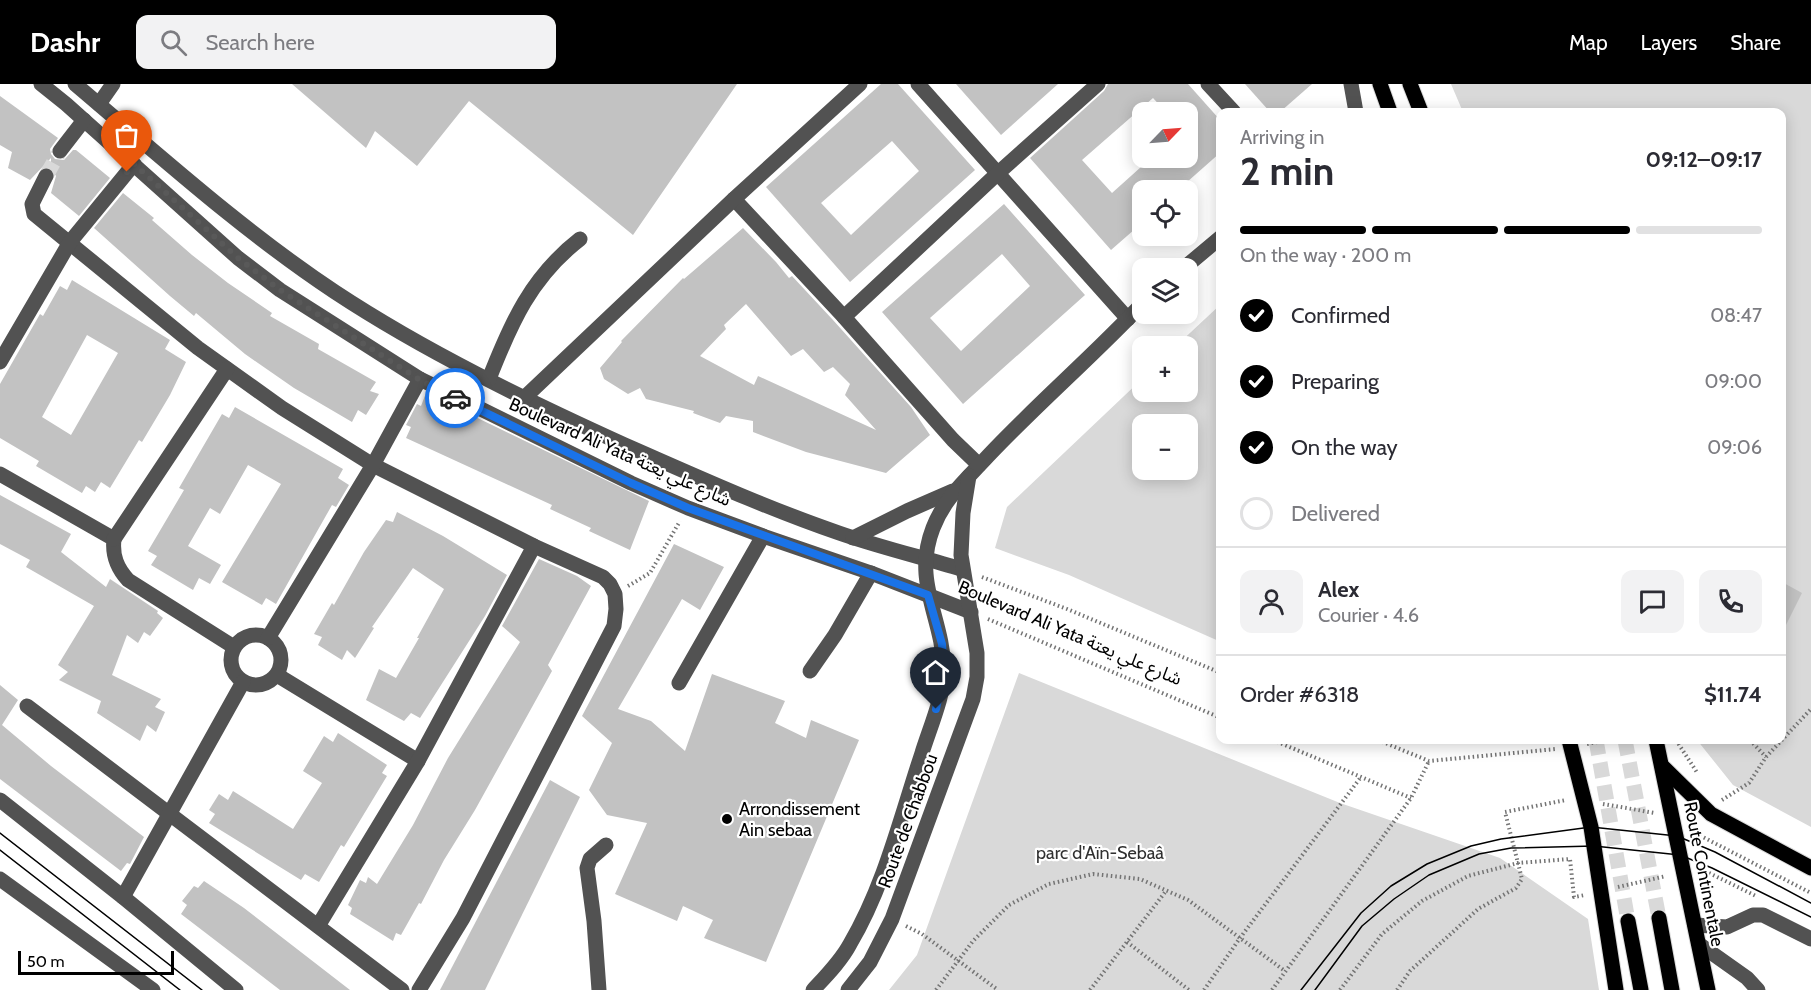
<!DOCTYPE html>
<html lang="en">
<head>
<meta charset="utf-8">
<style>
	:root { --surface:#fff; --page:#f2f2f3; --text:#2b2b33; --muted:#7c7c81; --line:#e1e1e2; --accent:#000 }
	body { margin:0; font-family:Cabin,"Noto Sans Arabic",sans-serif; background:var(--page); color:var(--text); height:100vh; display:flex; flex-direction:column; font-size:22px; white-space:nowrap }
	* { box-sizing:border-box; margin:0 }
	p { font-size:20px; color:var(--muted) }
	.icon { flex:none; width:33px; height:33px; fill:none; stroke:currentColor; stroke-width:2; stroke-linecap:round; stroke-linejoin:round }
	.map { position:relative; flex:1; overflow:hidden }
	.drawer { position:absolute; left:1216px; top:24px; width:570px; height:636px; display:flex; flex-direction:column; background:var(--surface); border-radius:12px; box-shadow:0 3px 15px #0003 }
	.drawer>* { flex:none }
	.needle { width:39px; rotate:65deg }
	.buttons { position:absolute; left:1132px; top:18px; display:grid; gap:12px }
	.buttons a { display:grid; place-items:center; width:66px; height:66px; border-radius:12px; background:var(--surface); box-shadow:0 3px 15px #0003; font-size:30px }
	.scale { position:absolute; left:18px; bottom:15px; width:156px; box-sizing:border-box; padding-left:6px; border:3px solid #000; border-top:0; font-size:16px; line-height:21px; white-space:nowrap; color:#000; -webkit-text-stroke:4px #fff; paint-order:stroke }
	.pin { position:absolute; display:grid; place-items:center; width:51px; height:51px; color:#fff; margin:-62px -26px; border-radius:50% 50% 50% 0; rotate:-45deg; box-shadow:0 0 6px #0007 }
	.pin .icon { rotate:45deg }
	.courier { position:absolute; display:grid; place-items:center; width:60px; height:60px; margin:-30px; border:4px solid #1a73e8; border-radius:50%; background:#fff; color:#222; box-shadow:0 2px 8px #0007 }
	.headline em { font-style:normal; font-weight:800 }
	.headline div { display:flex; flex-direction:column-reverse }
	.headline { display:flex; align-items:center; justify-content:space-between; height:102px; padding:0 24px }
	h1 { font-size:39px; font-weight:800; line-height:45px }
	.bar { display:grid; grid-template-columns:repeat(4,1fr); gap:9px 6px; align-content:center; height:72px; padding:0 24px }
	.bar i { height:8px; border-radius:4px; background:var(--line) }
	.bar .selected { background:var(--accent) }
	.bar p { grid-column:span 4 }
	.line { display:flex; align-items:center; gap:15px; padding:0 24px; border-top:2px solid var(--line) }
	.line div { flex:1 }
	.round { display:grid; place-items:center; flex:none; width:63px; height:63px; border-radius:12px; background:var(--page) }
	ol { padding:0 24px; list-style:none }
	li { display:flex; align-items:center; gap:18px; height:66px }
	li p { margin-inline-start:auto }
	li .icon { padding:6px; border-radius:50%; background:var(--accent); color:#fff; stroke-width:4 }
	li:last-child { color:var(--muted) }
	li i { width:33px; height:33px; border:3px solid var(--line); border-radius:50% }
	header { display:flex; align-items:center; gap:36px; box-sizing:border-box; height:84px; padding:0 30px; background:var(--accent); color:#fff }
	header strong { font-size:28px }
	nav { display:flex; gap:33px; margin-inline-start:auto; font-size:21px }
	.search { width:420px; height:54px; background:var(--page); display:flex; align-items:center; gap:15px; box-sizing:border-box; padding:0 21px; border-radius:12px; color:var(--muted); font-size:22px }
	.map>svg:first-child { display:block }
	.green { fill:#d9d9d9; fill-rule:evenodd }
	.building { fill:#c2c2c2; fill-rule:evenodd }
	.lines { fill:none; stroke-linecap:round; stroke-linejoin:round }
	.minor-tunnel { stroke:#d9d9d9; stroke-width:15; stroke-dasharray:15 8; stroke-linecap:butt }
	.major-tunnel { stroke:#d9d9d9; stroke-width:15; stroke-dasharray:15 8; stroke-linecap:butt }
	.major-casing { stroke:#dbdbdb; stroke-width:17 }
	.path { stroke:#747474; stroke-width:4; stroke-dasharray:1.5 3; stroke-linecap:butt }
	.minor { stroke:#525252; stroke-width:15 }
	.major { stroke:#000; stroke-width:15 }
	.tram { stroke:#000; stroke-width:1.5 }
	.done { stroke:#595959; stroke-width:6; stroke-dasharray:0 10.8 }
	.route { stroke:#1a73e8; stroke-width:8 }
	.poi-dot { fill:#000; stroke:#fff; stroke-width:2 }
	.labels { text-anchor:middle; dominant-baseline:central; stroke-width:4.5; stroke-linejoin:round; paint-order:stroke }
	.street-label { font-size:18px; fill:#000; stroke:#fff }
	.poi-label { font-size:18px; fill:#000; stroke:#fff; text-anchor:start }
	.park-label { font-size:18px; fill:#303030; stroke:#fff }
</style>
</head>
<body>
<header>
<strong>Dashr</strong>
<div class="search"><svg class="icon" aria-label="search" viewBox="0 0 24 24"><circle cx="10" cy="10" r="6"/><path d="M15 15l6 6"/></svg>Search here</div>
<nav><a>Map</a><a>Layers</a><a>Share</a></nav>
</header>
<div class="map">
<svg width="1811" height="906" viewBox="0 0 1811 906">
	<rect width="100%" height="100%" fill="#fff"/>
	<g class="green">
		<polygon points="1451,0 1811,0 1811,743 1733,701 1697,656 1782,656 1782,28 1463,28"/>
		<path d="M 1221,220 L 1221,558 L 1069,491 L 995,464 L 1007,423 L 1143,294 L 1143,308 L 1188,308 L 1188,262 L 1176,262 ZM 1188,340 L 1188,386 L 1143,386 L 1143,340 Z"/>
		<polygon points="1019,589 1340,719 1500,774 1588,835 1599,906 889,906 917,871"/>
	</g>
	<g class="building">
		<polygon points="292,0 737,0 633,151 469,17 417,82 375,47 366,64"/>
		<path d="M 881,0 L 898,0 L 975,86 L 850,198 L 766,103 ZM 892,57 L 919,87 L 851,151 L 821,119 Z"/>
		<polygon points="956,0 1058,0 1001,51"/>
		<path d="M 1108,0 L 1188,0 L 1221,37 L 1221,68 L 1178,106 L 1143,106 L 1143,138 L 1111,166 L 1030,74 L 1104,7 ZM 1153,14 L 1166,28 L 1188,28 L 1188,74 L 1151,74 L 1112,109 L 1082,76 Z"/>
		<polygon points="1245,0 1312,0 1280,28 1270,28"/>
		<polygon points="0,12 58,54 50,65 51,70 55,75 64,76 73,66 76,66 110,94 79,132 51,109 56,92 51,84 51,74 30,96 8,84 12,68 0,61"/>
		<polygon points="123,109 154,134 152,136 192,171 228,199 272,229 270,232 319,260 318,265 376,298 370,307 379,310 366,331 358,326 352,338 294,304 245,270 196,229 194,232 170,212 94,144"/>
		<path d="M 1004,120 L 1085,211 L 963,320 L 882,228 ZM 1002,170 L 1030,202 L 961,267 L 930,234 Z"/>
		<path d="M 743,144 L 776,178 L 789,194 L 792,192 L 833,236 L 911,323 L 930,351 L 886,389 L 806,368 L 753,348 L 753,337 L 726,332 L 720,339 L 693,329 L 694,327 L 646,315 L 640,304 L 628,310 L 604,295 L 600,284 L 622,258 L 621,257 L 683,194 L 684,195 ZM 746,220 L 791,272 L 803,265 L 824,288 L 833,283 L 850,300 L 845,311 L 876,346 L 758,292 L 754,301 L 700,272 L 726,245 L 724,241 Z"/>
		<path d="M 72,196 L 170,256 L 165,265 L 186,278 L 170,311 L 142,358 L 139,356 L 110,404 L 101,398 L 95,408 L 86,402 L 82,409 L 36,382 L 39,377 L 0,354 L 0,300 L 40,230 L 43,232 L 60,202 L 67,206 ZM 87,251 L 118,269 L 71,351 L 42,333 Z"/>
		<polygon points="426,309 649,417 630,466 589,447 591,444 550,425 552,421 406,354 411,343 406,341 417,320 421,322"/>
		<polygon points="235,323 343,385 338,394 349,401 336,423 332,421 276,520 266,514 262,521 222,498 281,400 248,381 220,430 210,424 188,462 221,481 210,500 199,494 193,506 151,481 157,472 148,467 184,406 179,404 222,330 229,334"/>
		<polygon points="0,411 71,450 61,468 106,503 110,495 158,527 157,529 163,534 150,552 144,548 138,559 127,551 112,591 161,615 155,623 165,628 156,648 147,641 140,657 97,629 101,617 59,596 68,588 58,581 94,522 26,483 30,476 0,460"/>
		<polygon points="397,428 443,452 507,491 485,532 420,634 411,629 404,637 366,616 379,585 396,594 419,554 417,554 444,505 413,484 372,543 374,544 355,574 347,566 342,576 318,561 322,553 314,550 332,519 334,521 364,468 386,436 393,438"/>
		<polygon points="674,460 724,483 700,526 682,515 618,625 651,637 685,667 712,590 785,617 775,639 806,654 811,636 859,656 766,878 704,854 713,836 683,822 677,837 615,810 647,739 607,731 589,706 612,659 582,632"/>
		<polygon points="539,475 577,492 591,502 548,581 552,587 475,726 444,776 421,820 419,819 401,851 396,849 393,857 350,830 352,824 348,821 360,796 366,799 368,793 377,800 413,741 448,674 520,558 502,542"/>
		<polygon points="1782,498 1802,509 1782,549"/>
		<polygon points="0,601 18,616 2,641 51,682 144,753 130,780 127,779 121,787 0,695"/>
		<polygon points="338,649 387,681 382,689 387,692 344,763 341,761 319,798 305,790 301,796 209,739 215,730 209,726 219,710 228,716 233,707 293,745 322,699 303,687 324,652 333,658"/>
		<polygon points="550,696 580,713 485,906 440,906"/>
		<polygon points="204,797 244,824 350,906 280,906 181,830 187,821 182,817 194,802 198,804"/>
	</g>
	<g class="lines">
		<polyline class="minor-tunnel" points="46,92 60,67"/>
		<g class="major-tunnel">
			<polyline points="1596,656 1628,837"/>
			<polyline points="1625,656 1659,834"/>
		</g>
		<defs>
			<g id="major">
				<polyline points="1380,0 1390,28"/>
				<polyline points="1410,0 1421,28"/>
				<polyline points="1569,656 1591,743 1616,906"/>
				<polyline points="1656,656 1708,906"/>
				<polyline points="1662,682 1711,730 1811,784"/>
				<polyline points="1659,834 1672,906"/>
				<polyline points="1628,837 1641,906"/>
			</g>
		</defs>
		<use href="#major" class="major-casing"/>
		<g class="path">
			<polyline points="982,493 1067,525 1221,589"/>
			<polyline points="628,502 650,489 680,437"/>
			<polyline points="988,535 1221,634"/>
			<polyline points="1273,656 1411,714"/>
			<polyline points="1378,656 1429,677 1556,665"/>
			<polyline points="1676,656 1698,690"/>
			<polyline points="1750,656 1766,673"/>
			<polyline points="1587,660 1607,656"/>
			<polyline points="1722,716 1749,699 1766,673 1811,625"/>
			<polyline points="1603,720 1655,729"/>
			<polyline points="1694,745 1697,750 1811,809"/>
			<polyline points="1701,785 1756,812"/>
			<polyline points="1618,803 1666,792"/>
			<polyline points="906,842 922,850 998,906"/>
			<polyline points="1127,858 1189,906"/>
			<polyline points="936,906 973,857 1009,821 1049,800 1093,790 1140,795 1188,816 1285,887"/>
			<polyline points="1090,906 1166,807"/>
			<polyline points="1204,906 1240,854 1361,693"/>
			<polyline points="1272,906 1411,714 1429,677"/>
			<polyline points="1340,906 1382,850 1422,817 1468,792 1518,779 1570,775 1574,813 1585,811"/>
			<polyline points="1397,906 1410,887 1478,825 1516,804 1522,795 1505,728 1566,716"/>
		</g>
		<g class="minor">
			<polyline points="41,0 66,20 238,174 280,206 420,295 631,399 688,424 763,452 871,489 971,528"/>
			<path d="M 75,0 C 160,72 243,147 335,208 C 426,268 526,316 625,361 C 696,392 766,424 839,449 C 879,463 921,473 961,485"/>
			<polyline points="918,0 1128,235"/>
			<polyline points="1208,0 1234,28"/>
			<polyline points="1351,0 1356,28"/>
			<polyline points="99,20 113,0"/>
			<polyline points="60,67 84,36"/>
			<polyline points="46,92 32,120 34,130 198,264 282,324 373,381 534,462 603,493 610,500 615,510 616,525 614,542 463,834 419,906"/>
			<polyline points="734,115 844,233 953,356 979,381"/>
			<polyline points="1184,184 1221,153"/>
			<polyline points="844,233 997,90 1098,0"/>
			<polyline points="0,278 70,158 134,80"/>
			<path d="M 489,295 C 511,239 531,193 580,155"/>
			<polyline points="524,314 734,115 860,0"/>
			<path d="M 0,390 L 114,455 C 112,472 117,484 128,496 L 234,563"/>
			<polyline points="853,454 907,427 953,407"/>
			<polyline points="114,455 227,285"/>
			<circle cx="256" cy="576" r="25"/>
			<polyline points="268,554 373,381 420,295"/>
			<polyline points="810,587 835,551 871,489"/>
			<polyline points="277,591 418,677"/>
			<polyline points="679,599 763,452"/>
			<polyline points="27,622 402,906"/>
			<polyline points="0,716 123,813 236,906"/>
			<polyline points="0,795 153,906"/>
			<polyline points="123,813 243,598"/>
			<polyline points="1695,841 1727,843 1753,831 1763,831 1811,855"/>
			<polyline points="318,842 418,677 534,462"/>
			<polyline points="1699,860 1747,894 1758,906"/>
			<polyline points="599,906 594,837 587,784 590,775 606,761"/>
			<path d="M 813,906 C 826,892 841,877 850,860 C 884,803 901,732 922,669 C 929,646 945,609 944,586 C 943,533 912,498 933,444 C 945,413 966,396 988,372 C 1038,319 1093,272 1143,219"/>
			<polyline points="848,906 870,878 892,835 973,615 977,593 977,569 961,471 963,429 969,392"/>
		</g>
		<use href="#major" class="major"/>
		<g class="tram">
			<polyline points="0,749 202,906"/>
			<polyline points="0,766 180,906"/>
			<polyline points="1301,906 1361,829 1391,802 1427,780 1471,762 1501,755 1591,743 1677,752 1715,768 1811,819"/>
			<polyline points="1315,906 1362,842 1394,815 1429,791 1479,770 1511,764 1594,762 1680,771 1712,784 1811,833"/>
		</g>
	</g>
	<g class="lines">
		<polyline class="done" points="127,88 134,80 238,174 280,206 420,296 455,314"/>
		<polyline class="route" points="455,314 631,399 688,424 928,511 942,560 944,588 936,625"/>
	</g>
	<circle class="poi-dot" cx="727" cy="735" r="6"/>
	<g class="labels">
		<g class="street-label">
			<text transform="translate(620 368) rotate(24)">Boulevard Ali Yata شارع علي يعتة</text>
			<text transform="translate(1070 549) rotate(23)">Boulevard Ali Yata شارع علي يعتة</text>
			<text transform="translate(908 737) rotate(-70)">Route de Chabbou</text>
			<text transform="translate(1704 790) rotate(79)">Route Continentale</text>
		</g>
		<g class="poi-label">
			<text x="739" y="725">Arrondissement<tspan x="739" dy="21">Ain sebaa</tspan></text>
		</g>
		<g class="park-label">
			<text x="1100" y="769">parc d'Aïn-Sebaâ</text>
		</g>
	</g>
</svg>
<div class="buttons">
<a><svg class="needle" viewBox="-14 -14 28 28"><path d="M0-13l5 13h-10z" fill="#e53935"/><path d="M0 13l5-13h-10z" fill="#7c7c81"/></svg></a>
<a><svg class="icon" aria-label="locate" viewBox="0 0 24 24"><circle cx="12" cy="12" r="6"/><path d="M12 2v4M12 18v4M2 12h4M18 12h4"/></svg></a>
<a><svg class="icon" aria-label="layers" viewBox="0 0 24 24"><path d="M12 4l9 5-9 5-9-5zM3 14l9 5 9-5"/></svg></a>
<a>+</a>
<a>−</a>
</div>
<div class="scale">50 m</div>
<div class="pin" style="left:127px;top:88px;background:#ea580c"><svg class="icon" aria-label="bag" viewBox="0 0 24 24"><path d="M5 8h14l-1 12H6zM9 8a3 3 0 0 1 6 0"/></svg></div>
<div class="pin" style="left:936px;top:625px;background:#1f2937"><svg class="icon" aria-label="home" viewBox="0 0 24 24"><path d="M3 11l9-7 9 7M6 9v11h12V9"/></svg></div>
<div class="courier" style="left:455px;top:314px"><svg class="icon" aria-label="car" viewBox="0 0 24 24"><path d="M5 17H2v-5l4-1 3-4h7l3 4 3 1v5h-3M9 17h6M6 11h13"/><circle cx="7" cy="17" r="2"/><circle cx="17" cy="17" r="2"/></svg></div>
<section class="drawer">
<div class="headline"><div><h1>2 min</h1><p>Arriving in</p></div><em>09:12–09:17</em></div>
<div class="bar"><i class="selected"></i><i class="selected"></i><i class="selected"></i><i></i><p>On the way · 200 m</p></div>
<ol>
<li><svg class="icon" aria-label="check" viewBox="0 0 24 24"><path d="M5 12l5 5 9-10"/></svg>Confirmed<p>08:47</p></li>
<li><svg class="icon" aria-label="check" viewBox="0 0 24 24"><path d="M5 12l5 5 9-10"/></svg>Preparing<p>09:00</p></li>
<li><svg class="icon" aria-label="check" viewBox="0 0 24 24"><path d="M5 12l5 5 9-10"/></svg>On the way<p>09:06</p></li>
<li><i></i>Delivered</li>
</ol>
<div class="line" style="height:108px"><a class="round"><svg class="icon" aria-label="person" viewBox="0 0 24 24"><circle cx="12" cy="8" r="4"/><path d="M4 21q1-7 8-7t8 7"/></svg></a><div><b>Alex</b><p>Courier · 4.6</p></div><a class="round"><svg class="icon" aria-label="chat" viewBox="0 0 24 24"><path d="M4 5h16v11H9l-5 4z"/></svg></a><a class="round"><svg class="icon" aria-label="phone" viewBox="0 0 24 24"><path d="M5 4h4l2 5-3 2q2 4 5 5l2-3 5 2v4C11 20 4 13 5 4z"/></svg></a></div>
<div class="line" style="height:78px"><div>Order #6318</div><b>$11.74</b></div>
</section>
</div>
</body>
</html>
